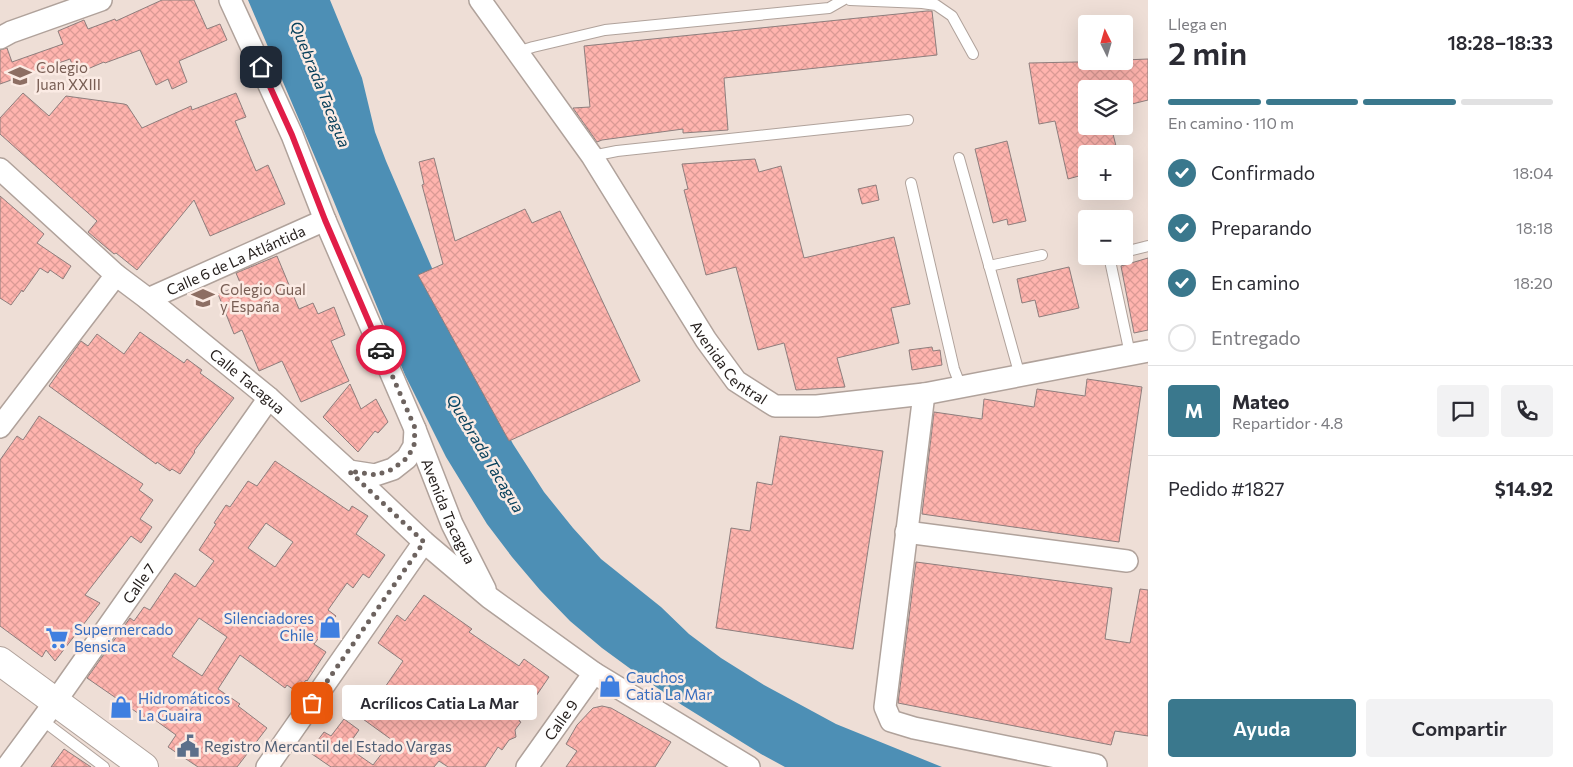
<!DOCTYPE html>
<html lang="es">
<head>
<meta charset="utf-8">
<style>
	:root { --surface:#fff; --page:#f2f2f3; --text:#2b2b33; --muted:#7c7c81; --line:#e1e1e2; --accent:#3a788d }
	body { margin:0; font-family:Commissioner,sans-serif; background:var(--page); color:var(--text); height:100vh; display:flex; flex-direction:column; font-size:19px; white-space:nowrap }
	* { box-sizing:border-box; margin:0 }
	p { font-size:16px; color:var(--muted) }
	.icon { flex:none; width:28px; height:28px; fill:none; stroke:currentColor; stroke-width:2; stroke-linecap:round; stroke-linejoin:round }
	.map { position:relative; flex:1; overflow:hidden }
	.drawer { display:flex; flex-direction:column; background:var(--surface); width:425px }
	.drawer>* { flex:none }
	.needle { width:32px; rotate:355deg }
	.controls { position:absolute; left:1078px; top:15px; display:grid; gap:10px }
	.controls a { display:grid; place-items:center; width:55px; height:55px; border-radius:5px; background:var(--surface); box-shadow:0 5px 20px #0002; font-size:25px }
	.pin { position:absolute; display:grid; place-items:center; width:42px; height:42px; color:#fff; margin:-21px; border-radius:10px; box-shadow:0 2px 8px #0006 }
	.courier { position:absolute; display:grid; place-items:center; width:50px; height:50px; margin:-25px; border:4px solid #e11d48; border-radius:50%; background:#fff; color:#222; box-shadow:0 1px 6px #0007 }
	.bubble { position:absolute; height:35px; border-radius:5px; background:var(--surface); box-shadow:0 5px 20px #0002; font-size:16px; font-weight:600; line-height:35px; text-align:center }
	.summary em { font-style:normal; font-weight:600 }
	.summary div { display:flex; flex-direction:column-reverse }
	.summary { display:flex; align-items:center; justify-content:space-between; height:85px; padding:0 20px }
	h1 { font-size:32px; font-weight:600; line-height:38px }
	.bar { display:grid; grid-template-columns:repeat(4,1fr); gap:8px 5px; align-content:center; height:60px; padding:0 20px }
	.bar i { height:6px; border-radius:4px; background:var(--line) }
	.bar .current { background:var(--accent) }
	.bar p { grid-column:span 4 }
	.line { display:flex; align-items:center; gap:12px; padding:0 20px; border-top:1px solid var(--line) }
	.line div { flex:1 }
	.round { display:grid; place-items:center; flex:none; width:52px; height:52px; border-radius:5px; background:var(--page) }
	ol { padding:0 20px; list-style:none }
	li { display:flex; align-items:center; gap:15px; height:55px }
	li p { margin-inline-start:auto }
	li .icon { padding:5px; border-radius:50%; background:var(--accent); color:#fff; stroke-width:4 }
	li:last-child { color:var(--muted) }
	li i { width:28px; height:28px; border:2px solid var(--line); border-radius:50% }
	.primary-button { display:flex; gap:10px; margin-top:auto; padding:10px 20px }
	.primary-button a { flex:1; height:58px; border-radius:5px; background:var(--accent); color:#fff; font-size:20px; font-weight:600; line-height:58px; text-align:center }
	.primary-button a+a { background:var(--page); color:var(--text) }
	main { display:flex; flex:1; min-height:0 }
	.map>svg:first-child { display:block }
	.water { fill:#4d8fb5 }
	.building { fill:url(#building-cross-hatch); stroke:#8e7e7d; fill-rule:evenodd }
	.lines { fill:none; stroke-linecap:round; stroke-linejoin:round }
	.lane-casing { stroke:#b0a29b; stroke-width:12 }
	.street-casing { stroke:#b0a29b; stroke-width:24 }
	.secondary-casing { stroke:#b0a29b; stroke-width:30 }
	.lane { stroke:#fff; stroke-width:10 }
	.street { stroke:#fff; stroke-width:21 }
	.secondary { stroke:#fff; stroke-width:28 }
	.done { stroke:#6d635f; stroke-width:5; stroke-dasharray:0 9 }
	.route { stroke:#e11d48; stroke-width:6 }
	.labels { text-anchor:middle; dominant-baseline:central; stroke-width:5; stroke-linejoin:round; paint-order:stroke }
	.education-label { font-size:15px; fill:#785e54; stroke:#fbebe4; text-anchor:start }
	.street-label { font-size:15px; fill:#27211f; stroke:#fbebe4 }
	.shop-label { font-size:15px; fill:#366cbe; stroke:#fbebe4; text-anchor:start }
	.service-label { font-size:15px; fill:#4e5e75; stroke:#fbebe4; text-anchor:start }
	.water-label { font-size:16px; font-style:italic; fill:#08415c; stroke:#fbebe4 }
</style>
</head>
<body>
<main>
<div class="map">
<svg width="1148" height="767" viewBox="0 0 1148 767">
	<defs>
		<pattern id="building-cross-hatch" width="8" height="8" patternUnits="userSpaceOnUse" patternTransform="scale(1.25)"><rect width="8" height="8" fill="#ffb4ae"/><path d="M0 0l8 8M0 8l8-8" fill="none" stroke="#db9a95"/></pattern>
	</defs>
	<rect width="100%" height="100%" fill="#eeded6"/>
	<polygon class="water" points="248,0 330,0 362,78 375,132 386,161 441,289 465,353 513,444 544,492 573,528 601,559 661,607 689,634 721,658 764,685 836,724 942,767 785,767 761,754 682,705 643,678 602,648 570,621 540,590 512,557 487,524 446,457 405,375 332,197"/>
	<g class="building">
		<polygon points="162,0 194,0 207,29 220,24 227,40 179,61 187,82 172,89 168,79 156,85 140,50 105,63 104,62 76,74 70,59 0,84 0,50 7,48 12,62 63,44 58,31 84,20 88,29 115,19 116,21"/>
		<polygon points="927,11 932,11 937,55 724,78 728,130 683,133 683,129 602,140 597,142 573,108 590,107 584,46"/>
		<polygon points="1148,59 1148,100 1124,106 1124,89 1086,89 1086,126 1111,126 1118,154 1086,154 1086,174 1068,179 1055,121 1039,124 1029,63 1124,61 1124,60"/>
		<polygon points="23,93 49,116 66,96 124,104 127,105 142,128 191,106 192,110 236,93 246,117 235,121 256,171 268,165 285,204 210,236 194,200 137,270 116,253 114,254 88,232 97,221 0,134 0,118"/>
		<polygon points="1007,141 1026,221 1008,225 1007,219 993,223 975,149"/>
		<polygon points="434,158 455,241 525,209 532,223 560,211 640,381 509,441 418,275 443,264 422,185 424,184 419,162"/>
		<polygon points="755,159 759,172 781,166 804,258 894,237 910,304 891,308 899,343 837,358 845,387 796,390 784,343 758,350 736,267 706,275 684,190 688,189 682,164"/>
		<polygon points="876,185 879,200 862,204 858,189"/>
		<polygon points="0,196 44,234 37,243 71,266 63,279 50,270 48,273 40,268 23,292 22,290 11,305 0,298"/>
		<polygon points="277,256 299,309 313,303 318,314 334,307 345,335 331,341 349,381 301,402 282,361 259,371 242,330 234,334 218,294 241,285 236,273"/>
		<polygon points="1148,258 1148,330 1134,333 1121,266"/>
		<polygon points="1069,267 1079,308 1039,317 1035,300 1022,303 1017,279"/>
		<polygon points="140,332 184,363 187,359 202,370 200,373 234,398 194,451 195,452 180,474 172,469 170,471 157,462 156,464 49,386 81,341 88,346 97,334 124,354"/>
		<polygon points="932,347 933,351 940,350 942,365 912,370 909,350"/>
		<polygon points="1087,379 1142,387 1119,542 922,514 934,412 982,419 984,399 1034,407 1037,389 1085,396"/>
		<polygon points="350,384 361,409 376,399 388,422 378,433 375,431 358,452 323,417"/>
		<polygon points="39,416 143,484 139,490 153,500 140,519 152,527 141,543 131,536 85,595 100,603 55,661 46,650 42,657 0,626 0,460 17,436 23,440"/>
		<polygon points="780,436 883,451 853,649 716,628 731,528 750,531 757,482 772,485"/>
		<path d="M 275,461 L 349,511 L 352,506 L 368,516 L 356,534 L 385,555 L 369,578 L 363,574 L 353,588 L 347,583 L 328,610 L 336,616 L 314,644 L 326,652 L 307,681 L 306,680 L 297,692 L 287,685 L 285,688 L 240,655 L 218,689 L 240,704 L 238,706 L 267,728 L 237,767 L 198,767 L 168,747 L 176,735 L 148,715 L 145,718 L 87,678 L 130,618 L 134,621 L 144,607 L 150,610 L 175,573 L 195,587 L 214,561 L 199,550 L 216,524 L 214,523 L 226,505 L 230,507 L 248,481 L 257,486 ZM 266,523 L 293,542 L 275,567 L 248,548 ZM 199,618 L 227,637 L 202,676 L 172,656 Z"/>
		<polygon points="916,562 1112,588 1105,639 1130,643 1140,589 1148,590 1148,736 1115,731 1111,745 898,703"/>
		<polygon points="424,595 472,629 469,632 519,666 524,659 549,677 519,721 521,722 515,730 516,737 509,740 502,750 498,747 485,767 448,767 439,761 434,767 331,767 309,752 324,732 331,736 344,719 359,730 347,747 373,765 392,740 356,714 377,686 383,690 403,661 378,643 397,615 405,621"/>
		<polygon points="602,706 611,708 671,742 655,767 566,767 577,751 566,744 577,725 593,708"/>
		<polygon points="64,749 91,767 51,767"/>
	</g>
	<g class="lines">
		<defs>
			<g id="lane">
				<polyline points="850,0 922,3 936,5 952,16 973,54"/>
				<polyline points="517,52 533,47 605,30 829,8 843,0"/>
				<polyline points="592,156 617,151 908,120"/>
				<polyline points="959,158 1020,376"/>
				<polyline points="911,183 954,369 961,387"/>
				<polyline points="1124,252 1148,246"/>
				<polyline points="1109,256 1130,354"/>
				<polyline points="989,266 1042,255"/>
				<polyline points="42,720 104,767"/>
			</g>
			<g id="street">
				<path id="s1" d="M 230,0 L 292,135 L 325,220 L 415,429 L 452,524 L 485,589"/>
				<path id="s2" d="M 480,0 L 592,156 L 706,340 L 736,381 L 775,406 L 817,406 L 924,394 L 1148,351"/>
				<polyline points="0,38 11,32 101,0"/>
				<path id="s3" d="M 0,169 L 116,275 L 148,299 L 269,398 L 349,471 L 424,542 L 490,598 L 594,673 L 749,767"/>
				<path id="s4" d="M 148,299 L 325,220"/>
				<polyline points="924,394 885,707 891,721 914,728 1096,765"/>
				<polyline points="0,427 116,275"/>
				<polyline points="349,471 375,475 393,469 407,458 414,446 415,429"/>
				<polyline points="906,532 1127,561"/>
				<path id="s5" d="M 7,767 L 55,702 L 269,398"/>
				<polyline points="267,767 424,542"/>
				<path id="s6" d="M 527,767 L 594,673"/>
			</g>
			<polyline id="secondary" points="0,661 144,767"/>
		</defs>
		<use href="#lane" class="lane-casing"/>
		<use href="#street" class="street-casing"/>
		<use href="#secondary" class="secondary-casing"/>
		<use href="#lane" class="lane"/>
		<use href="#street" class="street"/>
		<use href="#secondary" class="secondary"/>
	</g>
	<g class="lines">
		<polyline class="done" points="312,703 424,542 349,471 376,475 393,469 407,458 414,446 415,428 381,350"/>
		<polyline class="route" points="261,67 292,135 325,220 381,350"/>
	</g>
	<defs>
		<symbol id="school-bare" viewBox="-9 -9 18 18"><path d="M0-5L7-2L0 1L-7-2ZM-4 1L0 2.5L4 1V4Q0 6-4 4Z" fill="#8d6e63" stroke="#fbebe4" stroke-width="2.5" paint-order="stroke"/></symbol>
		<symbol id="shop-bare" viewBox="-9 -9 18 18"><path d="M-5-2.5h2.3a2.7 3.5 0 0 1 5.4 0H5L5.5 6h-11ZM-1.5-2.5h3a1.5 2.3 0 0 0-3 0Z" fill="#3f7fe0" stroke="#fbebe4" stroke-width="2.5" paint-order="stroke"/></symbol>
		<symbol id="supermarket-bare" viewBox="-9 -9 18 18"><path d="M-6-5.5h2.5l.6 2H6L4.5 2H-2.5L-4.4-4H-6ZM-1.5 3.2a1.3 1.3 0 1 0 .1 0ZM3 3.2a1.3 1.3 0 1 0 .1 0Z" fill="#3f7fe0" stroke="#fbebe4" stroke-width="2.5" paint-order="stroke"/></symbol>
		<symbol id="civic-bare" viewBox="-9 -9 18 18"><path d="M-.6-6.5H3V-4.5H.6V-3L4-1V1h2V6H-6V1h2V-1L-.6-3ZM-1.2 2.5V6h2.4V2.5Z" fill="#5c6f8a" stroke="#fbebe4" stroke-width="2.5" paint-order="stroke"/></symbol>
	</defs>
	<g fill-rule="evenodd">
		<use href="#school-bare" x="4" y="60" width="32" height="32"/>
		<use href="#school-bare" x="187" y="282" width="32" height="32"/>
		<use href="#shop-bare" x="314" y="611" width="32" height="32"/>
		<use href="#supermarket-bare" x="41" y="622" width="32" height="32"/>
		<use href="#shop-bare" x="594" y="670" width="32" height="32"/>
		<use href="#shop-bare" x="105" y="691" width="32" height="32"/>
		<use href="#civic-bare" x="172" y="730" width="32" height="32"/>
	</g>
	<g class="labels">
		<g class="education-label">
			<text x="36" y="67">Colegio<tspan x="36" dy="17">Juan XXIII</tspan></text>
			<text x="220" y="289">Colegio Gual<tspan x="220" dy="17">y España</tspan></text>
		</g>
		<g class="street-label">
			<text stroke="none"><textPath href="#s4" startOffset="96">Calle 6 de La Atlántida</textPath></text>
			<text stroke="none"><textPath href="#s2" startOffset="441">Avenida Central</textPath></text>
			<text stroke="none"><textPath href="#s3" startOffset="326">Calle Tacagua</textPath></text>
			<text stroke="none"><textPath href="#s1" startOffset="556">Avenida Tacagua</textPath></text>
			<text stroke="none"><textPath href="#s5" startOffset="226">Calle 7</textPath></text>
			<text stroke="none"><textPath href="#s6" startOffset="58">Calle 9</textPath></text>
		</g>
		<g class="shop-label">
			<text x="314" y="618" text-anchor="end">Silenciadores<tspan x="314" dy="17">Chile</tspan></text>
			<text x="74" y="629">Supermercado<tspan x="74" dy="17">Bensica</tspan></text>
			<text x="626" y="677">Cauchos<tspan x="626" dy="17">Catia La Mar</tspan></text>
			<text x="138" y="698">Hidromáticos<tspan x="138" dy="17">La Guaira</tspan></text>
		</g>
		<g class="service-label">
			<text x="204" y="746">Registro Mercantil del Estado Vargas</text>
		</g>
		<g class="water-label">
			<text transform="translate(321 84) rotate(68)">Quebrada Tacagua</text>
			<text transform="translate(486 453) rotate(59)">Quebrada Tacagua</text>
		</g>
	</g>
</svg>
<div class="controls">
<a><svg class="needle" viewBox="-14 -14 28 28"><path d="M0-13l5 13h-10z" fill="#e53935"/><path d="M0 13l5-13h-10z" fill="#7c7c81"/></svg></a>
<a><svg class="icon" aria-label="layers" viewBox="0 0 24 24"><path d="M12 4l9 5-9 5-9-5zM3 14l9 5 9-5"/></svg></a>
<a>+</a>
<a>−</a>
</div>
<div class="pin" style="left:312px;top:703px;background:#ea580c"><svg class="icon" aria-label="bag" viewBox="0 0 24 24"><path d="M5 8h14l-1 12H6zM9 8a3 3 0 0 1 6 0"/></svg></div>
<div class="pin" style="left:261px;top:67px;background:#1f2937"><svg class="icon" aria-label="home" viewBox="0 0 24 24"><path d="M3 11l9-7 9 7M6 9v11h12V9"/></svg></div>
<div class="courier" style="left:381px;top:350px"><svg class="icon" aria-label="car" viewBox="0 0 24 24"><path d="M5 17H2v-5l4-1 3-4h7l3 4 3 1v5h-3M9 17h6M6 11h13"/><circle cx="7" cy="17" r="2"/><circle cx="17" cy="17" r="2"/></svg></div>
<div class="bubble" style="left:342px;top:685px;width:195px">Acrílicos Catia La Mar</div>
</div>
<section class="drawer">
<div class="summary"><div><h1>2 min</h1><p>Llega en</p></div><em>18:28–18:33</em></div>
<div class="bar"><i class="current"></i><i class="current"></i><i class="current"></i><i></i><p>En camino · 110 m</p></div>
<ol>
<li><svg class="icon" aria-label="check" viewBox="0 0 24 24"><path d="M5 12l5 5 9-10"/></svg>Confirmado<p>18:04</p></li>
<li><svg class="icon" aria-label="check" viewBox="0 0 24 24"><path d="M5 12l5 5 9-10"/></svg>Preparando<p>18:18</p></li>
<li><svg class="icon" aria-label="check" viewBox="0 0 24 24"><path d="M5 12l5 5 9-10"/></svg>En camino<p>18:20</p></li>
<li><i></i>Entregado</li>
</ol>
<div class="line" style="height:90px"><b class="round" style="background:var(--accent);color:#fff">M</b><div><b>Mateo</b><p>Repartidor · 4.8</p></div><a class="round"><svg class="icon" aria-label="chat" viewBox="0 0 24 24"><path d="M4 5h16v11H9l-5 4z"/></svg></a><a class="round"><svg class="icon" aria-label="phone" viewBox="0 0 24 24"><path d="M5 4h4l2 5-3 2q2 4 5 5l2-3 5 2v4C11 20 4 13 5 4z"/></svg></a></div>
<div class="line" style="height:65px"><div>Pedido #1827</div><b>$14.92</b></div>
<div class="primary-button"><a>Ayuda</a><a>Compartir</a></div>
</section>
</main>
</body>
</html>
